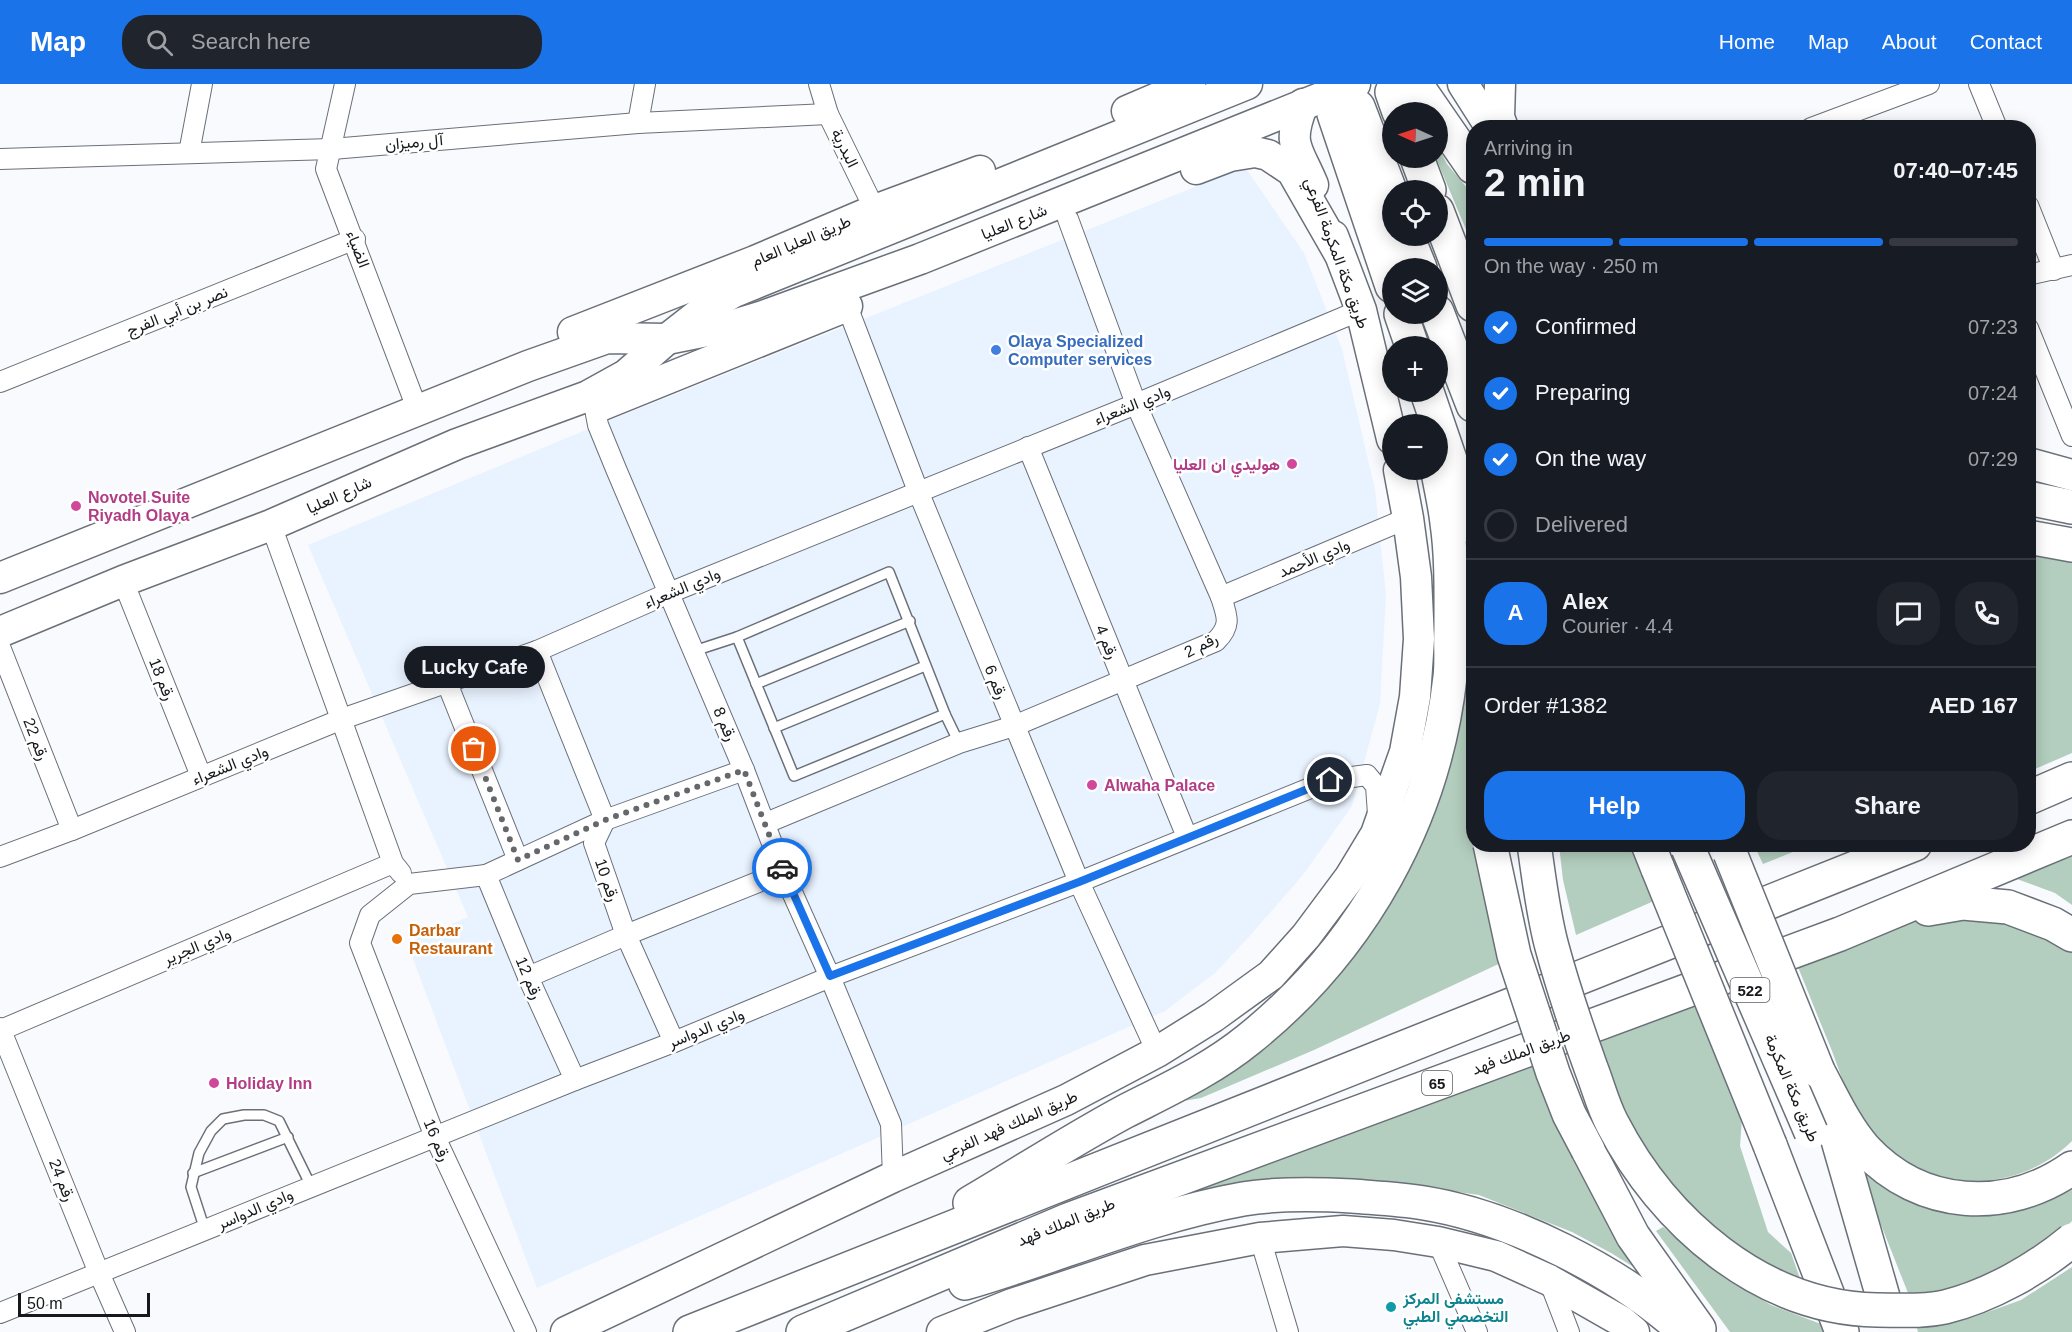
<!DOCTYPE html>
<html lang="en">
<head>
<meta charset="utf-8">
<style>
	:root { --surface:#171b24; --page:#20242c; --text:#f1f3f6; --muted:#9ea1a6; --line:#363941; --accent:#1a73e8 }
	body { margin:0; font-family:Arial,Vazirmatn,sans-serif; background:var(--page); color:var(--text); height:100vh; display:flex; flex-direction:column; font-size:22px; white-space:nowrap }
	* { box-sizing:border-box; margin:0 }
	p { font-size:20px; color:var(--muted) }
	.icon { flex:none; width:33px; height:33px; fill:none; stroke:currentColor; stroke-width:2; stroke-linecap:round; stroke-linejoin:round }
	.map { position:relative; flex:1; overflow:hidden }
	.sheet { position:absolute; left:1466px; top:36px; width:570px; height:732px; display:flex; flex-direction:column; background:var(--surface); border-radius:24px; box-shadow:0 3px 15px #0003 }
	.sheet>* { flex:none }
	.needle { width:39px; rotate:273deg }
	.fabs { position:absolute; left:1382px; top:18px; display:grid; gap:12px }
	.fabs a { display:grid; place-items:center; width:66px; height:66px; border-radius:50%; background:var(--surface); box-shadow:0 3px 15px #0003; font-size:30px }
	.scale { position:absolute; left:18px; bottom:15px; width:132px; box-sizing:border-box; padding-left:6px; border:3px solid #16181b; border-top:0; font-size:16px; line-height:21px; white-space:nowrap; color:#16181b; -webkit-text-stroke:4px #fff; paint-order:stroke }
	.pin { position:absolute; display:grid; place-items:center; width:51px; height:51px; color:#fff; margin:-26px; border:3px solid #fff; border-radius:50%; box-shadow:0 2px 6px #0007 }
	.courier { position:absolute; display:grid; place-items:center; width:60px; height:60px; margin:-30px; border:4px solid #1a73e8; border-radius:50%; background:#fff; color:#222; box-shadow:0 2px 8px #0007 }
	.bubble { position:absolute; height:42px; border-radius:21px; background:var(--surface); box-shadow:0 3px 15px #0003; font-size:20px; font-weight:600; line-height:42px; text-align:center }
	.headline em { font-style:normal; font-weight:600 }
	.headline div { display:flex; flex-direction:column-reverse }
	.headline { display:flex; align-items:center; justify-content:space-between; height:102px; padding:0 18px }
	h1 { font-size:39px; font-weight:600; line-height:45px }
	.bar { display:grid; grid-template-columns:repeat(4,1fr); gap:9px 6px; align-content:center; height:72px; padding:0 18px }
	.bar i { height:8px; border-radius:4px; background:var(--line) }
	.bar .current { background:var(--accent) }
	.bar p { grid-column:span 4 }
	.line { display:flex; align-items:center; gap:15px; padding:0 18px; border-top:2px solid var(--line) }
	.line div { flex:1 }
	.round { display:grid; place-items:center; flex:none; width:63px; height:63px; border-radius:24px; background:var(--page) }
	ol { padding:0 18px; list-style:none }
	li { display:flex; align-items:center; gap:18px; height:66px }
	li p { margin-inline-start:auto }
	li .icon { padding:6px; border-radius:50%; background:var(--accent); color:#fff; stroke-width:4 }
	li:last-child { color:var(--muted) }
	li i { width:33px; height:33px; border:3px solid var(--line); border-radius:50% }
	.cta { display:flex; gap:12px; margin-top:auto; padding:12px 18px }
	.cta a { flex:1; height:69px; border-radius:24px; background:var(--accent); color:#fff; font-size:24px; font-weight:600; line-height:69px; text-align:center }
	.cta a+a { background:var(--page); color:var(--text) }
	header { display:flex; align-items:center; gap:36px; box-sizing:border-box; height:84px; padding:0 30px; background:var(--accent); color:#fff }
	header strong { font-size:28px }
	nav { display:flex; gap:33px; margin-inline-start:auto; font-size:21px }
	.search { width:420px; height:54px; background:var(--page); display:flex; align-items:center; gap:15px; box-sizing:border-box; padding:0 21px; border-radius:24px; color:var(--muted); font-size:22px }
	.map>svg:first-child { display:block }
	.built { fill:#e9f3ff }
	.green { fill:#b3cebe }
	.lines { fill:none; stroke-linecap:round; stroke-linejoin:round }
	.service-casing { stroke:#6a7078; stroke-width:12 }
	.minor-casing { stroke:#6a7078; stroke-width:22 }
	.primary-casing { stroke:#6a7078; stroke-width:33 }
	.motorway-casing { stroke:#6a7078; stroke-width:36 }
	.service { stroke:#fff; stroke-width:9 }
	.minor { stroke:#fff; stroke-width:20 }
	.primary { stroke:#fff; stroke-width:30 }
	.motorway { stroke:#fff; stroke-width:33 }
	.motorway-bridge-casing { stroke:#6a7078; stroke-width:36; stroke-linecap:butt }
	.motorway-bridge { stroke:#fff; stroke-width:33 }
	.done { stroke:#65676a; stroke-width:6; stroke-dasharray:0 10.8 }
	.route { stroke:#1a73e8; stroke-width:8 }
	.shop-dot { fill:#3f7fe0; stroke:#fff; stroke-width:2 }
	.hotel-dot { fill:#d1479c; stroke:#fff; stroke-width:2 }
	.food-dot { fill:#e8710a; stroke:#fff; stroke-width:2 }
	.culture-dot { fill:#0f9aa8; stroke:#fff; stroke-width:2 }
	.labels { text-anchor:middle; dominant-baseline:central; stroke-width:5; stroke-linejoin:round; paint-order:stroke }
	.shield { fill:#fff; stroke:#5c5d5f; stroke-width:1.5 }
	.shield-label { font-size:15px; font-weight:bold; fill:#16181b }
	.street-label { font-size:16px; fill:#16181b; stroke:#fff }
	.shop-label { font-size:16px; font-weight:bold; fill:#366cbe; stroke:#fff; text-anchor:start }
	.hotel-label { font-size:16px; font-weight:bold; fill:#b23c85; stroke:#fff; text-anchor:start }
	.food-label { font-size:16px; font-weight:bold; fill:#c56008; stroke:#fff; text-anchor:start }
	.culture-label { font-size:16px; font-weight:bold; fill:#0d838f; stroke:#fff; text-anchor:start }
</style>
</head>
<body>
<header>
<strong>Map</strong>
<div class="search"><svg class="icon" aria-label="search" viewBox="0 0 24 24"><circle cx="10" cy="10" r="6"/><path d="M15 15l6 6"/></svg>Search here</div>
<nav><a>Home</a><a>Map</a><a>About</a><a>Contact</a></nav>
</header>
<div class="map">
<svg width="2072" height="1248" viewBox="0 0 2072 1248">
	<rect width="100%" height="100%" fill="#f8fafe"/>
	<polygon class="built" points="1245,83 1304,169 1342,265 1375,405 1386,511 1380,620 1352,722 1303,791 1248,854 1215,889 1165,927 537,1204 407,859 468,833 308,461 598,341"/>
	<g class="green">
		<polygon points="1437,61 1447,80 1473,111 1473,162 1436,74"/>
		<polygon points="2028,469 2072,478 2072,669 2028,688"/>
		<polygon points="1473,537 1473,636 1470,672 1473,760 1480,761 1505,877 1314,966 1201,1014 1183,1017 1263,956 1366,846 1463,538"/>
		<polygon points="2072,753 2072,821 2055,809 1998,788"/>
		<polygon points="1559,761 1632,761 1654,817 1576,851 1563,796"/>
		<polygon points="1754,761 1810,761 1763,780"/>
		<path d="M 1967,823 L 2072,863 L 2072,1057 C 2047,1082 2013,1096 1978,1097 C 1929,1098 1885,1071 1859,1030 C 1847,1012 1840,988 1832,967 C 1820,938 1808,908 1796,878 L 1924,827 Z"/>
		<polygon points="1700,913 1743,1022 1740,1062 1768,1148 1791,1169 1803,1203 1699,1137 1643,1061 1620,1015 1592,947"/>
		<polygon points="1532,968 1645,1190 1611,1169 1572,1148 1479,1111 1436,1105 1291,1096 1184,1110"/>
		<polygon points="1853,1070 2008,1127 2072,1106 2072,1137 2043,1166 1951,1209 1910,1214"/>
		<polygon points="1663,1143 1726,1195 1771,1221 1821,1240 1824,1248 1730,1248 1656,1147"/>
		<polygon points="2072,1183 2072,1248 1918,1248 1917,1244 1971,1234 2021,1216"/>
	</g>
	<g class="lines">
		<defs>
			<g id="service">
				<polyline points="737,553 889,488 945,630"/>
				<polyline points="694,567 737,553 794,692 945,630 959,659"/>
				<polyline points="756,600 910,537"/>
				<polyline points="774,644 925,582"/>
				<polyline points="193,1089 288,1053"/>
				<polyline points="205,1146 191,1103 199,1069 211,1047 223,1035 244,1031 264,1031 279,1037 311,1102"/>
			</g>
			<g id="minor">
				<polyline points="345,0 326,85 418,327"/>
				<polyline points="819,0 828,30 875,126"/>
				<polyline points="1979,0 1997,44"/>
				<polyline points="638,39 645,0"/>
				<polyline points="1811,44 1929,0"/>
				<polyline points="189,69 202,0"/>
				<polyline points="0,75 332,65 638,39 828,30"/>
				<polyline points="2028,121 2054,186"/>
				<polyline points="2028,191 2072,181"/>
				<polyline points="847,222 918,407 1079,798 1157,968"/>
				<polyline points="2028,244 2072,352"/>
				<polyline points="0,298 355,155"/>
				<polyline points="595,325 598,341 616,385 744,686 783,788 830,893 891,1040 893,1093"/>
				<polyline points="1028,363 1187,753"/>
				<polyline points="271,441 393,779 401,789"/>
				<polyline points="123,497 201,692"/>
				<polyline points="1221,513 1408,434"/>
				<polyline points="0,563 72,746"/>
				<polyline points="537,567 605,736 594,759 626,851 674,958"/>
				<polyline points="447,599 518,776"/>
				<path d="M 766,739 L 959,659 L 1014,642 L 1216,557 C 1232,541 1227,532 1221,513 L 1136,320 L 1068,135"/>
				<polyline points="0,773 72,746 342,635 537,567 669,509 1136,320 1361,226"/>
				<polyline points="486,791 528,893 575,996"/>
				<polyline points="528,893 626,851 783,788"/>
				<polyline points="0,944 99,1189 125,1248"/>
				<polyline points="1,946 393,779"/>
				<polyline points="1260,1154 1288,1248"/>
				<polyline points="1438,1158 1477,1248"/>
				<polyline points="1549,1196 1569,1248"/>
				<polyline points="0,1229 575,996 674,958 830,893 1079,798 1330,696 1367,691 1376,702 1378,730"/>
				<polyline points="526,1248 435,1053 360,859 370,831 409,800 486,791 605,736 744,686"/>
			</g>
			<g id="primary">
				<polyline points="1463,0 1491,44"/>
				<polyline points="1500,0 1499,33 1503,44"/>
				<path d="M 1303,20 C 1286,62 1298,64 1313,101"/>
				<polyline points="1127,27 1190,0"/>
				<polyline points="1196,85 1230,72 1255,68 1268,71 1292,87 1339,169"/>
				<polyline points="1333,152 1361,226 1392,355"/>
				<polyline points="573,248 755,177 875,126 980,87"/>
				<polyline points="602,321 847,222"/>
				<polyline points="2028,379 2072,391"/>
				<polyline points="0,494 528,282 607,254 667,255 727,243 763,232 920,175 1355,0"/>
				<polyline points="0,548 123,497 271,441 457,360 588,312 626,291 667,255 704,226 734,208 1247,0"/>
				<polyline points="566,1248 893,1093 1066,1016 1157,968 1213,933 1271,891 1306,852 1350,793 1376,750 1405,668 1415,613 1419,555 1416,493 1408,434 1399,386"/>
				<polyline points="942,1248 1012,1220 1145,1176 1260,1154 1343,1147 1394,1151 1438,1158 1496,1172 1549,1196 1621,1237 1634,1248"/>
			</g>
			<g id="motorway">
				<polyline points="1417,2 1435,28"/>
				<polyline points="1392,8 1399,28"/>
				<polyline points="1358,23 1392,112"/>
				<polyline points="1334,30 1392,202"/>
				<polyline points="1437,31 1473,83"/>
				<polyline points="1417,74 1429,106"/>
				<polyline points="1437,127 1473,221"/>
				<polyline points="1407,152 1420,184"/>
				<polyline points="1437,228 1473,321"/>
				<polyline points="1401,230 1412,262"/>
				<polyline points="1427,308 1473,443"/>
				<polyline points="2028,414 2072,423"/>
				<polyline points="2028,453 2072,461"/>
				<polyline points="2028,714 2072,695"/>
				<polyline points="1648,760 1658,785"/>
				<polyline points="1928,825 1963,819 2008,823 2053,840 2072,851"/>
				<path d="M 1818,987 C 1832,1013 1845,1042 1865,1065 C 1921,1125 2006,1130 2072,1084"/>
				<polyline points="1831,1032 1883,1213"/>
				<polyline points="1770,1061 1842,1248"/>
				<polyline points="1588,1066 1633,1152 1699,1245"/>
				<path d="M 970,1119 C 1021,1089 1072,1056 1124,1028 C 1167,1006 1211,986 1249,955 C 1361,865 1434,736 1450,593 C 1452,577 1450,561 1451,545 C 1451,510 1452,473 1447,439 C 1445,420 1440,401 1437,382"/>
				<path d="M 965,1199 C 1058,1172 1148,1132 1243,1115 C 1278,1109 1316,1110 1352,1112 C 1376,1114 1400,1115 1424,1119 C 1511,1133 1620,1188 1685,1248"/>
				<polyline points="690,1248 1915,760"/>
				<polyline points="803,1248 1068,1136 1840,850 2072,753"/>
			</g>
		</defs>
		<use href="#service" class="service-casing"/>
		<use href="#minor" class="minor-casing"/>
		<use href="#primary" class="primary-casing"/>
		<use href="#motorway" class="motorway-casing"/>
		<use href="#service" class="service"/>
		<use href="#minor" class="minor"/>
		<use href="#primary" class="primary"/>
		<use href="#motorway" class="motorway"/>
		<defs>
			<g id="motorway-bridge">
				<polyline points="1490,760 1514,871 1553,989 1569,1030 1588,1066"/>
				<path d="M 1534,760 C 1539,794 1543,830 1552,863 C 1563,904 1577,945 1591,984 C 1598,1002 1603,1022 1612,1039 C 1663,1138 1761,1224 1877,1226 C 1898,1226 1923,1228 1945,1223 C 1990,1212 2037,1185 2072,1156"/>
				<polyline points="1688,764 1811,1048"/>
				<polyline points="1730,769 1818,987"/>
				<polyline points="1658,785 1770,1061"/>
			</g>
		</defs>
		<use href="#motorway-bridge" class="motorway-bridge-casing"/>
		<use href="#motorway-bridge" class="motorway-bridge"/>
	</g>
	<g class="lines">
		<polyline class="done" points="474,665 518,776 605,736 744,686 782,784"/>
		<polyline class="route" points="782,784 830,892 1079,798 1330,696"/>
	</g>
	<circle class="shop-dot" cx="996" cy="266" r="6"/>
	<g class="hotel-dot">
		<circle cx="1292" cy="380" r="6"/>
		<circle cx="76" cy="422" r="6"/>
		<circle cx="1092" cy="701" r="6"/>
		<circle cx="214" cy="999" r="6"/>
	</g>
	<circle class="food-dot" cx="397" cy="855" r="6"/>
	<circle class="culture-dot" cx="1391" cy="1223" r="6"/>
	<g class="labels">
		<g class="shield">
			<rect x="1730.5" y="894" width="39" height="24" rx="4.5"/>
			<rect x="1422" y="987" width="30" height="24" rx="4.5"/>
		</g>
		<g class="shield-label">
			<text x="1750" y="906">522</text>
			<text x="1437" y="999">65</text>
		</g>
		<g class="street-label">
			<text transform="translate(414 58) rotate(-5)">آل رميزان</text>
			<text transform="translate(845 64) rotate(64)">البدرية</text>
			<text transform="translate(1014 138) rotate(-22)">شارع العليا</text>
			<text transform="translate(801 157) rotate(-23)">طريق العليا العام</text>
			<text transform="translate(358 165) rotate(69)">الضياء</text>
			<text transform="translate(1337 169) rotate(70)">طريق مكة المكرمة الفرعي</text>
			<text transform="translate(177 227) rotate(-22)">نصر بن أبي الفرج</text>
			<text transform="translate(1132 321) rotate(-22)">وادي الشعراء</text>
			<text transform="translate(339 411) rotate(-24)">شارع العليا</text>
			<text transform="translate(1314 474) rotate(-23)">وادي الأحمد</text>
			<text transform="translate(682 504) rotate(-23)">وادي الشعراء</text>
			<text transform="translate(1107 558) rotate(68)">رقم 4</text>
			<text transform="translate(1201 561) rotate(-27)">رقم 2</text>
			<text transform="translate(162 595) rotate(68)">رقم 18</text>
			<text transform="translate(996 598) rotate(68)">رقم 6</text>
			<text transform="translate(725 640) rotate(67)">رقم 8</text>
			<text transform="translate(36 655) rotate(69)">رقم 22</text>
			<text transform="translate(230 681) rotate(-22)">وادي الشعراء</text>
			<text transform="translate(607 796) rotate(71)">رقم 10</text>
			<text transform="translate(197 862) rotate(-23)">وادي الجرير</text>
			<text transform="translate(529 894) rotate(67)">رقم 12</text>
			<text transform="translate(706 944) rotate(-22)">وادي الدواسر</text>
			<text transform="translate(1521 968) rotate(-20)">طريق الملك فهد</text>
			<text transform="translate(1792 1004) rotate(67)">طريق مكة المكرمة</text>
			<text transform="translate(1009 1041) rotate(-24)">طريق الملك فهد الفرعي</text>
			<text transform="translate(437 1056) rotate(67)">رقم 16</text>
			<text transform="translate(62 1096) rotate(68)">رقم 24</text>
			<text transform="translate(255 1125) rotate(-23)">وادي الدواسر</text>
			<text transform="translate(1066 1138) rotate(-22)">طريق الملك فهد</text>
		</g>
		<g class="shop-label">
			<text x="1008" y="257">Olaya Specialized<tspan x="1008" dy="18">Computer services</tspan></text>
		</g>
		<g class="hotel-label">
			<text x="1280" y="380" text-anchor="end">هوليدي ان العليا</text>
			<text x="88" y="413">Novotel Suite<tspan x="88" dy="18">Riyadh Olaya</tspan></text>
			<text x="1104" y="701">Alwaha Palace</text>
			<text x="226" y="999">Holiday Inn</text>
		</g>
		<g class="food-label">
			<text x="409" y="846">Darbar<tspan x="409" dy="18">Restaurant</tspan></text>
		</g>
		<g class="culture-label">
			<text x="1403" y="1214">مستشفى المركز<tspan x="1403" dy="18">التخصصي الطبي</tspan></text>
		</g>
	</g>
</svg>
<div class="fabs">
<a><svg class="needle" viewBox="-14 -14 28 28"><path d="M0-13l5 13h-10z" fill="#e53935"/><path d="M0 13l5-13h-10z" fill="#9ea1a6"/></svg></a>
<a><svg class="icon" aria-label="locate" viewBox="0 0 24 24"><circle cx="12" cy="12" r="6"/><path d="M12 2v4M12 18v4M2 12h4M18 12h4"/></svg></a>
<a><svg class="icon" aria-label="layers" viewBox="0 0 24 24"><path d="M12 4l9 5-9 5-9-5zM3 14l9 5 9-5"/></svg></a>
<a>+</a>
<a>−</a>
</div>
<div class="scale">50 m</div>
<div class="pin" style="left:474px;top:665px;background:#ea580c"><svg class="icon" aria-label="bag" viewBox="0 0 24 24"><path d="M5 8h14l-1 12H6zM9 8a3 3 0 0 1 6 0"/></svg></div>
<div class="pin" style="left:1330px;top:696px;background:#1f2937"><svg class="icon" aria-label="home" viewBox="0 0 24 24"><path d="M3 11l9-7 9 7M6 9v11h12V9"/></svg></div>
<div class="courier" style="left:782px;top:784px"><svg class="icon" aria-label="car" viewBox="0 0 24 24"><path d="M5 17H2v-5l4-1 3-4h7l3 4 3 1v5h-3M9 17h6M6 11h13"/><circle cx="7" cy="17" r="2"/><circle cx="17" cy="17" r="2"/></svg></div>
<div class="bubble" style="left:404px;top:562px;width:141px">Lucky Cafe</div>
<section class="sheet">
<div class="headline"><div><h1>2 min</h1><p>Arriving in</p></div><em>07:40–07:45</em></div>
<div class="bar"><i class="current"></i><i class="current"></i><i class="current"></i><i></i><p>On the way · 250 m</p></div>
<ol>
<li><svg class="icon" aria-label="check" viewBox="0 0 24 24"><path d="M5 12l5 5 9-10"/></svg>Confirmed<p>07:23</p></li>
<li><svg class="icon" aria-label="check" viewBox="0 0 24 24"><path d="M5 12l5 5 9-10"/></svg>Preparing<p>07:24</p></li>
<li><svg class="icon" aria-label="check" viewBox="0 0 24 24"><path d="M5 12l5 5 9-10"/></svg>On the way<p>07:29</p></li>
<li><i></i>Delivered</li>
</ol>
<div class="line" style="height:108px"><b class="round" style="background:var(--accent);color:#fff">A</b><div><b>Alex</b><p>Courier · 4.4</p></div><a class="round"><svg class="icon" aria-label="chat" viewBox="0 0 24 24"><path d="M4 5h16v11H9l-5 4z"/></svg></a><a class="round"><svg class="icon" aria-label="phone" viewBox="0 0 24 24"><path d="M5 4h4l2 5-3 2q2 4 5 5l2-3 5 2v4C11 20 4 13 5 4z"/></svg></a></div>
<div class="line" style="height:78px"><div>Order #1382</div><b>AED 167</b></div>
<div class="cta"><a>Help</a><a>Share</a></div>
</section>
</div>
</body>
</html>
